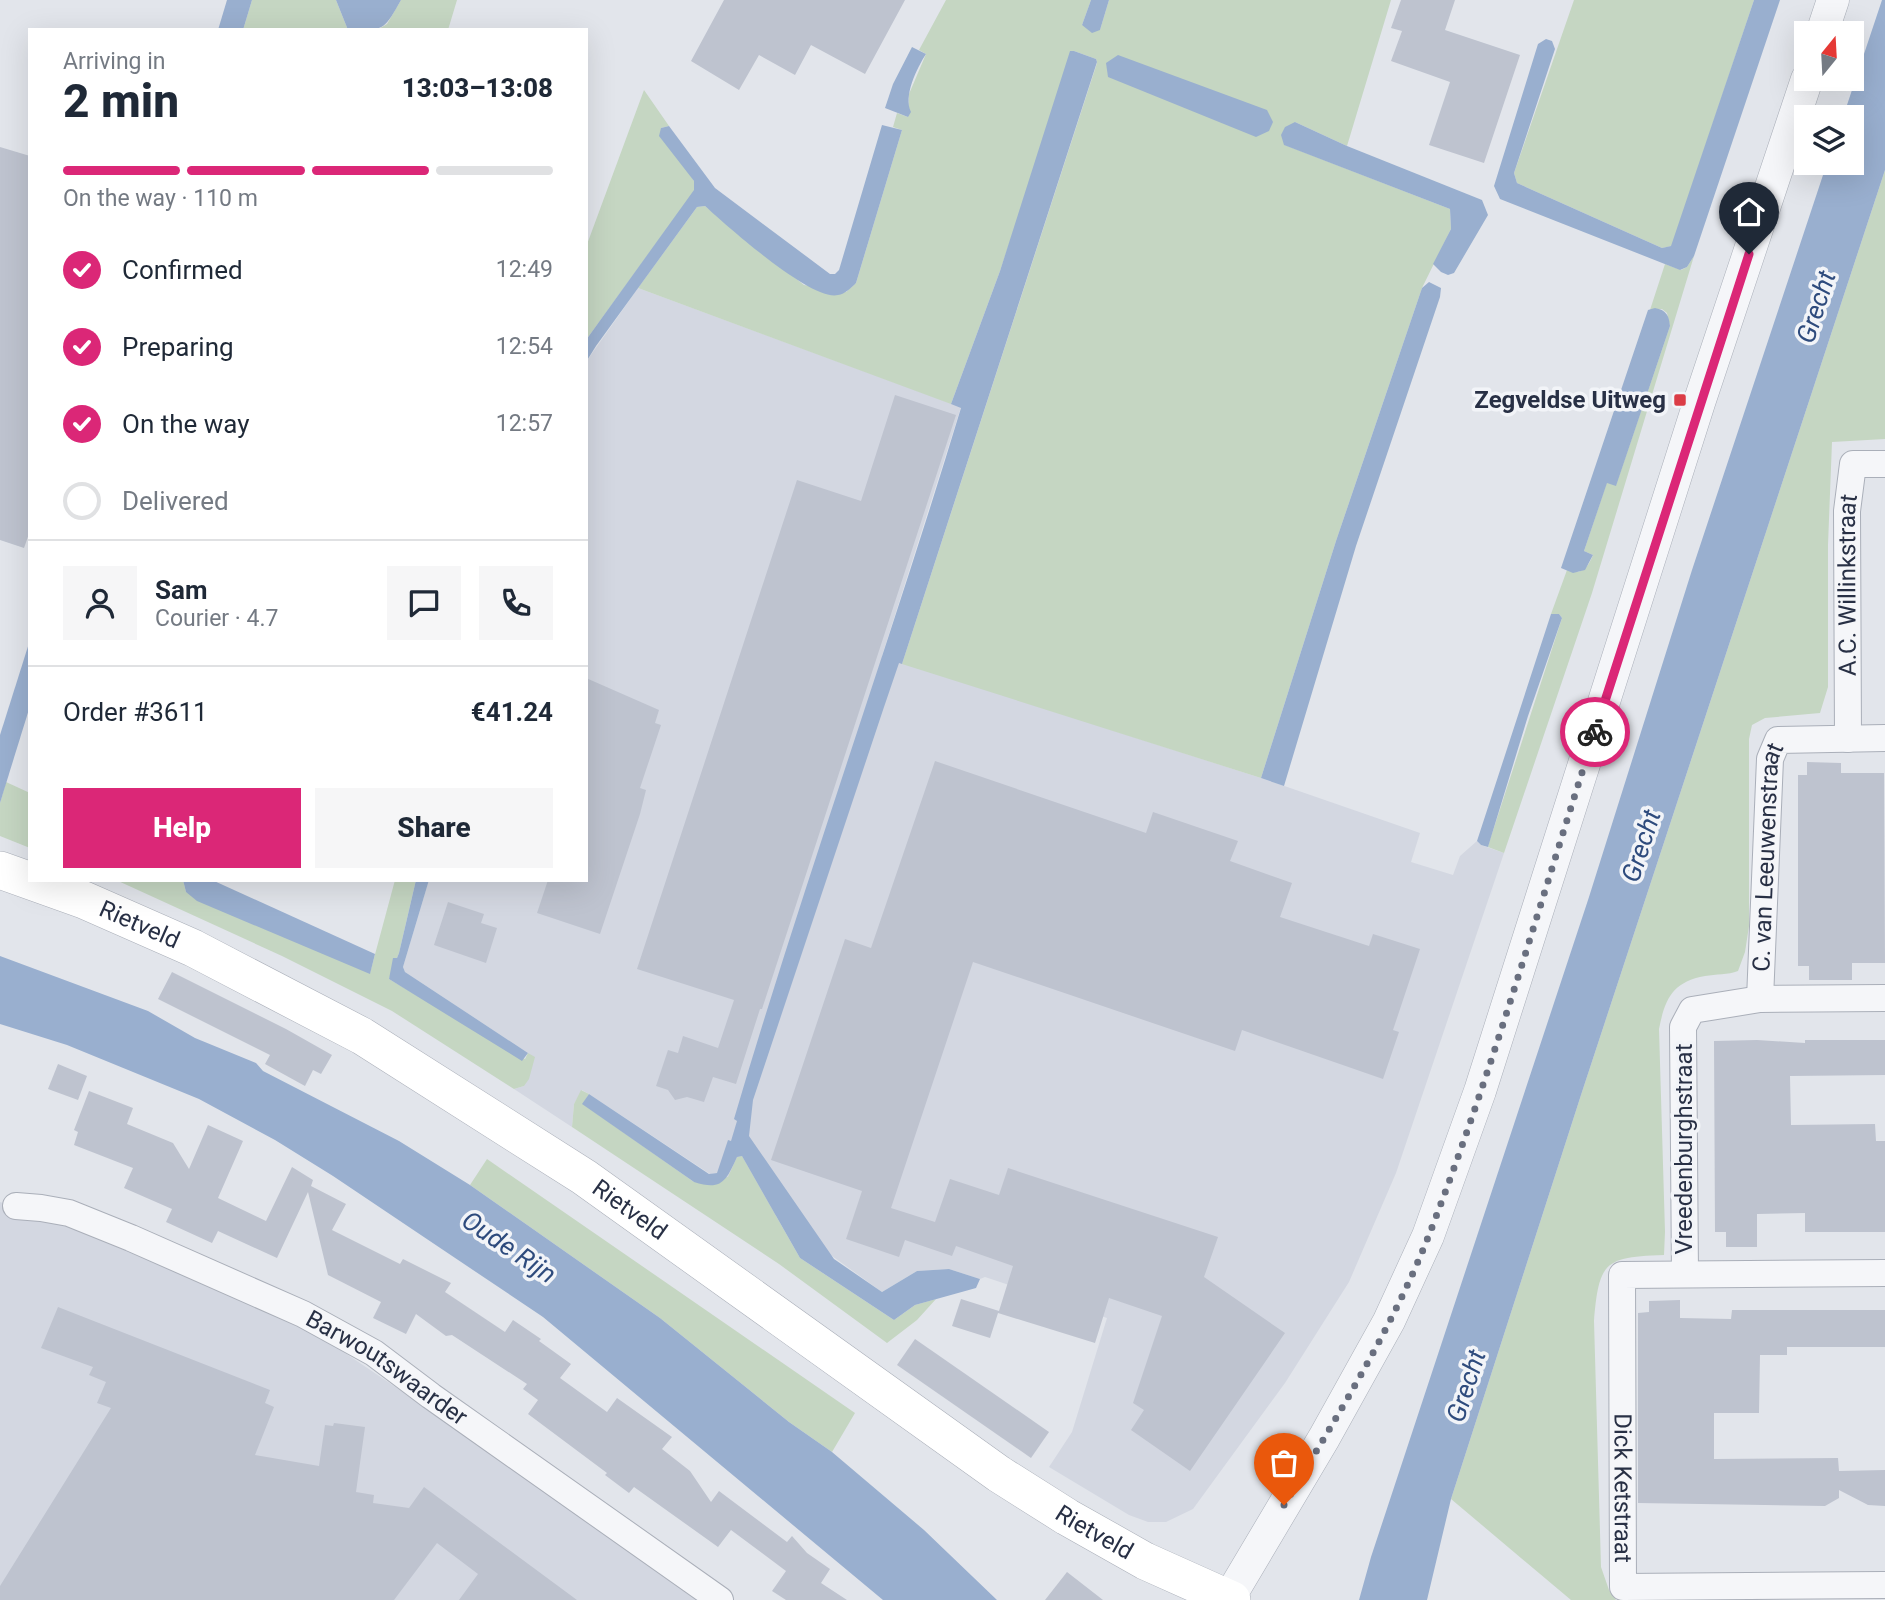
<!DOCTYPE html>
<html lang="en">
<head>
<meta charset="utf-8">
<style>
	:root { --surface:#fff; --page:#f6f6f7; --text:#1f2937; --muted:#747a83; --line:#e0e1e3; --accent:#db2777 }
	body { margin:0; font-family:Roboto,sans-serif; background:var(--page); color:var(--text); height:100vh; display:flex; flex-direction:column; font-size:26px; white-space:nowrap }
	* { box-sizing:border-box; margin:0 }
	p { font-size:23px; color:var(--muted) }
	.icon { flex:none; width:38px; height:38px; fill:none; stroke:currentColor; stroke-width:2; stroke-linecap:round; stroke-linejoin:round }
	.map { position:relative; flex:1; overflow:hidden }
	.drawer { position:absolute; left:28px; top:28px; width:560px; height:854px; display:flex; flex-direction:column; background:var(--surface); border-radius:0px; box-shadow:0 7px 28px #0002 }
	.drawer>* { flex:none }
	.needle { width:46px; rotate:18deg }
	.tools { position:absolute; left:1794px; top:21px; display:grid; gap:14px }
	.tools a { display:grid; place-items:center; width:70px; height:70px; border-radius:0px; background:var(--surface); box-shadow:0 7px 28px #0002; font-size:35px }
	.pin { position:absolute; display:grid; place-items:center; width:60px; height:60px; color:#fff; margin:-72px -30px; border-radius:50% 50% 50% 0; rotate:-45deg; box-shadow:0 0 7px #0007 }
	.pin .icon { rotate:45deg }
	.courier { position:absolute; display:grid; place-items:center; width:70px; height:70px; margin:-35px; border:5px solid #db2777; border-radius:50%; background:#fff; color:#222; box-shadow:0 2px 9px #0007 }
	.summary em { font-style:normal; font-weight:800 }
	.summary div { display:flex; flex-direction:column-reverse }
	.summary { display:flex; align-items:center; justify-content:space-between; height:119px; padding:0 35px }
	h1 { font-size:46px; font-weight:800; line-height:52px }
	.bar { display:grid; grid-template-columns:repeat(4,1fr); gap:10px 7px; align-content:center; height:84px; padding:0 35px }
	.bar i { height:9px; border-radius:5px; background:var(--line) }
	.bar .current { background:var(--accent) }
	.bar p { grid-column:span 4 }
	.line { display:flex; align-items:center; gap:18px; padding:0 35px; border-top:2px solid var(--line) }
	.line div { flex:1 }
	.round { display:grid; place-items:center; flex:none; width:74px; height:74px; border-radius:0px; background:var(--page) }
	ol { padding:0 35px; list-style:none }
	li { display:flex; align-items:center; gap:21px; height:77px }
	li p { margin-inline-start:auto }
	li .icon { padding:7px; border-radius:50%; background:var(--accent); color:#fff; stroke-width:4 }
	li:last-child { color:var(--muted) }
	li i { width:38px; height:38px; border:4px solid var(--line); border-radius:50% }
	.button { display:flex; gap:14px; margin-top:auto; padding:14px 35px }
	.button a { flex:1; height:80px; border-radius:0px; background:var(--accent); color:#fff; font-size:28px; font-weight:800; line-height:80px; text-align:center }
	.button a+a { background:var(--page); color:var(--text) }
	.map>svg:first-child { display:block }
	.built { fill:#d3d7e1 }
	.green { fill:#c5d6c2 }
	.water { fill:#99afcf }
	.building { fill:#bec3cf }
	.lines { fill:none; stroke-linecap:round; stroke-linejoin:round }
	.minor-casing { stroke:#aaafb9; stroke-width:28 }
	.tertiary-casing { stroke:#aaafb9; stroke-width:33 }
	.secondary-casing { stroke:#aaafb9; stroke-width:38 }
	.minor { stroke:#f5f6f9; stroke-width:26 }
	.tertiary { stroke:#f5f6f9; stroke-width:32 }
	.secondary { stroke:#fff; stroke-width:37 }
	.done { stroke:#696f7f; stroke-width:7; stroke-dasharray:0 12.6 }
	.route { stroke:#db2777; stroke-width:9 }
	.poi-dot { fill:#db3c46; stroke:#f2f4f8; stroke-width:2.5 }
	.labels { text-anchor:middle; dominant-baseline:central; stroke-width:7; stroke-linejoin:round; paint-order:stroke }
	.poi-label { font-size:24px; font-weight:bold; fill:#283045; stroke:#f2f4f8; text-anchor:end }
	.street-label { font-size:24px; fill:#283045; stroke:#f2f4f8 }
	.water-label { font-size:26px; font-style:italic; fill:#2e4b7d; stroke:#f2f4f8 }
</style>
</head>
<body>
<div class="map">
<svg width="1885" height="1600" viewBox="0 0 1885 1600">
	<rect width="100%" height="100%" fill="#e2e5eb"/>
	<g class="built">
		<polygon points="638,288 961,407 882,656 1261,778 1420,833 1411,862 1453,875 1460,856 1477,841 1481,845 1504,853 1396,1173 1349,1282 1285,1383 1193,1509 1166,1522 1148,1522 1129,1515 1049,1467 1072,1432 1107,1318 985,1277 980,1279 949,1269 917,1271 882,1292 717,1173 710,1174 589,1094 582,1090 574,1104 572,1127 514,1089 524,1086 528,1053 405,972 403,967 429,880 586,880 586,362"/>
		<polygon points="0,1202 76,1229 308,1328 609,1531 705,1600 0,1600"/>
	</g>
	<g class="green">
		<polygon points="252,0 336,0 348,30 243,30"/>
		<polygon points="401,0 457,0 448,30 377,30 387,24"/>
		<polygon points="946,0 1091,0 1082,25 1100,30 1109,0 1391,0 1347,146 1295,122 1285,145 1450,209 1451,229 1422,288 1336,541 1261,778 902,664 1097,63 1096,59 1074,51 1000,271 951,404 638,288 697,207 705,206 804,285 846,292 856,283 902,130 893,127 897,113 908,117 909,94 926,54 919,50"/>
		<polygon points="1574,0 1754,0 1672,246 1662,248 1517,183 1514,173"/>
		<polygon points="644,90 669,126 661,128 694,181 695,190 586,340 586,247"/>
		<path d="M 1885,170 L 1885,439 L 1832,442 L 1828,545 L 1828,687 L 1820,713 L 1765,718 L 1752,725 L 1749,739 L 1749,926 L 1745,952 L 1738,971 C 1728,975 1716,974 1705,976 C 1672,982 1665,999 1659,1029 L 1665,1232 L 1664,1255 C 1605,1257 1599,1261 1594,1321 L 1601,1567 L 1609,1590 L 1616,1600 L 1571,1600 L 1451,1499 L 1581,1095 Z"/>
		<path d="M 1694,256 L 1592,593 L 1504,853 L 1488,847 L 1489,843 L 1562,618 L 1559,614 L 1551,614 L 1567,570 C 1581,576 1588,568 1593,555 L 1584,551 L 1607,482 L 1616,485 L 1670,326 L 1667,313 L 1662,309 L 1650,310 L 1665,264 L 1681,270 L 1687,267 Z"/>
		<polygon points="6,782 30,793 30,848 0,836 0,803"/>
		<polygon points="116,880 183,880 186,892 370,973 395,880 416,880 399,953 389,979 525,1059 528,1053 535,1057 529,1079 524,1086 514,1089 392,1011 282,956"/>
		<polygon points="581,1090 589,1094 583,1104 694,1182 728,1177 737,1157 742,1156 800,1258 894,1320 915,1305 936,1299 917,1320 887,1343 779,1264 572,1127 574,1104"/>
		<polygon points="487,1159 855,1413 832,1452 789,1422 660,1318 470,1185"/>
	</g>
	<g class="water">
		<polygon points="227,0 252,0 243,30 218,30"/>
		<path d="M 336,0 L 401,0 C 383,32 384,30 348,30 Z"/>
		<polygon points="1091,0 1109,0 1100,30 1092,33 1082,25"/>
		<polygon points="1754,0 1780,0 1694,256 1687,267 1680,270 1500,199 1494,186 1538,44 1546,39 1552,41 1555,49 1514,173 1517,183 1662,248 1671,246"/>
		<polygon points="1882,0 1885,0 1885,170 1581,1095 1451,1499 1427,1600 1359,1600 1371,1557 1589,897 1692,570 1827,163 1852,163 1852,117 1843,117"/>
		<path d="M 912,47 L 926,54 C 917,68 903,96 911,112 L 908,117 L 885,108 L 893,84 Z"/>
		<path d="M 1070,51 L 1074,51 L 1096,59 L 1097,62 L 902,664 L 899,663 L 884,707 L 753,1100 L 749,1136 L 834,1259 L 882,1292 L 917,1271 L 949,1269 L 980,1279 L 976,1288 L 915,1305 L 894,1320 L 800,1258 L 742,1156 L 737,1157 C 726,1181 722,1191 694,1182 L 582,1104 L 589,1094 L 709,1174 L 717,1173 L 728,1140 L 731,1141 L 737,1121 L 734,1119 C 804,881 889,646 961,408 L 951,404 L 1000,271 Z"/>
		<polygon points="1118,55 1267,110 1273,122 1269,131 1256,137 1108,77 1106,63"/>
		<polygon points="1295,122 1347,146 1482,200 1488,215 1454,273 1448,275 1441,272 1433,264 1451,229 1450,209 1284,145 1281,135 1285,127"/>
		<path d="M 882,125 L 902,130 L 856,283 C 851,288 845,294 838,295 C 812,302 727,226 705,206 L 697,207 L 596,346 L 586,362 L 586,340 L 694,190 L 694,181 L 659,136 L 661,128 L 669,126 L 715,188 L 830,274 L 835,274 L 839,270 Z"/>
		<polygon points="1429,282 1441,288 1440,297 1356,546 1284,786 1261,778 1336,541 1422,288"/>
		<path d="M 1655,308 C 1666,310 1669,315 1670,326 L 1616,486 L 1607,483 L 1584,551 L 1593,555 L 1585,570 L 1573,573 L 1561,568 L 1648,310 Z"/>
		<polygon points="1551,614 1559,614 1562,618 1528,716 1488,847 1481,845 1477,841"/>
		<polygon points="30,640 30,706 0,803 0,735"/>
		<polygon points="183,880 212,880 375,954 370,974 197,901 186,892"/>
		<polygon points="416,880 429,880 403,967 405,972 528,1053 522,1061 389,979 393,958 397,958 399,953"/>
		<polygon points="0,956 148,1011 195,1038 256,1063 263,1071 399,1141 470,1185 660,1318 789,1422 832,1452 924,1530 997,1600 883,1600 543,1317 333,1176 275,1140 199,1099 67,1045 0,1024"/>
	</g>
	<g class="building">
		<polygon points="724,0 905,0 865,74 811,45 795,75 759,55 739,90 691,61"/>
		<polygon points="1401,0 1455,0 1445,30 1520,55 1484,163 1429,145 1450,82 1391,61 1402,31 1391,28"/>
		<polygon points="0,147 30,156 30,531 24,548 0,540"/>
		<polygon points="895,395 956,415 762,1009 760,1009 736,1084 713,1077 704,1102 687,1097 675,1100 668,1090 656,1086 668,1050 678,1053 683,1036 718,1048 734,1000 637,969 797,480 861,501"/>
		<polygon points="586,678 659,710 655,723 661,725 640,788 646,790 640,814 600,934 537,913 548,880 586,880"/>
		<polygon points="935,761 1146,833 1153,812 1238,841 1230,861 1292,883 1280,917 1369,946 1373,934 1420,949 1393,1030 1399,1032 1383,1079 1242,1030 1235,1051 973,962 891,1208 935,1222 950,1179 999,1195 1008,1168 1218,1237 1204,1277 1285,1333 1190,1471 1131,1430 1144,1410 1133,1403 1162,1316 1109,1298 1095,1343 998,1313 990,1338 952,1326 961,1299 999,1311 1013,1266 956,1246 952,1256 905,1240 899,1257 846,1239 862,1191 771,1160 845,939 871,948"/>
		<polygon points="1807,762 1841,763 1841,773 1884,773 1885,963 1852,963 1852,980 1809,980 1809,966 1798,966 1798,775 1807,775"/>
		<polygon points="448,902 484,914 481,923 497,928 486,963 434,945"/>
		<polygon points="172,972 286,1029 332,1055 321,1074 313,1070 305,1086 265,1064 270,1055 158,999"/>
		<polygon points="1757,1040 1805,1043 1805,1040 1885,1040 1885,1075 1790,1076 1791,1125 1875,1124 1876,1141 1885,1141 1885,1232 1805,1232 1805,1213 1757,1214 1757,1247 1726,1247 1726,1232 1715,1232 1714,1041"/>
		<polygon points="58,1064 87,1076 78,1100 48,1089"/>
		<polygon points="89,1091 133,1108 127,1124 173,1143 189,1169 208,1125 243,1141 218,1198 266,1221 292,1167 313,1180 311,1186 346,1204 332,1230 400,1264 403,1259 451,1283 445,1292 505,1332 513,1320 541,1339 539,1341 571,1364 560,1378 607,1412 617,1398 672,1437 662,1449 690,1471 711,1502 719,1491 787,1542 792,1536 807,1553 830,1569 821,1583 847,1600 786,1600 772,1591 786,1571 731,1530 718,1547 634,1487 629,1493 605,1475 607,1473 528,1414 538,1400 523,1389 527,1384 452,1335 446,1336 416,1314 406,1334 373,1318 381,1302 328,1275 308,1192 277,1258 218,1231 212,1243 166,1222 172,1209 124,1188 133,1168 74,1145 78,1132 74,1130"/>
		<polygon points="1680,1300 1680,1318 1731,1319 1732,1310 1885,1310 1885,1347 1787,1347 1787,1355 1760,1355 1759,1413 1714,1413 1714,1459 1838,1458 1839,1471 1885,1470 1885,1506 1868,1505 1839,1490 1839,1498 1825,1506 1638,1503 1638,1313 1649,1312 1649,1301"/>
		<polygon points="58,1307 270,1390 265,1403 274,1407 255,1455 319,1466 325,1425 333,1426 334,1423 365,1427 356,1492 374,1495 373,1503 409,1508 424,1487 577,1600 459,1600 478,1574 437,1543 394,1600 0,1600 0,1586 111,1408 97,1403 106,1382 89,1375 93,1367 41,1348"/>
		<polygon points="915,1339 1049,1432 1031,1458 897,1365"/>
		<polygon points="1067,1572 1103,1600 1045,1600"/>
	</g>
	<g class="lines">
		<defs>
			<g id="minor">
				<path id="s1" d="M 1848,739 L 1847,511 L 1853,464 L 1885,464"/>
				<path id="s2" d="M 1760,999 L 1770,759 L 1778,740 L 1885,738"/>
				<path id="s3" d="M 16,1206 L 41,1208 L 69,1213 L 131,1238 L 303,1314 L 374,1353 L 431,1396 L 720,1600"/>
				<path id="s4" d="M 1885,1273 L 1622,1275 L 1623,1587 L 1885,1585"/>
				<polyline points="1685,1274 1683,1027 1692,1010 1760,999 1885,998"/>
			</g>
			<g id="tertiary">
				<polyline points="1822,33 1833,0"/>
				<polyline points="1229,1598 1324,1438 1389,1321 1428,1236 1480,1091 1699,403 1807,79"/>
			</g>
			<g id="secondary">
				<path id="s5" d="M 0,870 L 84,900 L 193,948 L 362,1036 L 584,1177 L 999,1474 L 1067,1517 L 1145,1561 L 1232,1600"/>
			</g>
		</defs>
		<use href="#minor" class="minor-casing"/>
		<use href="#tertiary" class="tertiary-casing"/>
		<use href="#secondary" class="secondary-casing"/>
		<use href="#minor" class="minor"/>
		<use href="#tertiary" class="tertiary"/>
		<use href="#secondary" class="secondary"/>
	</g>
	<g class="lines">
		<path class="done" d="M 1284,1505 C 1336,1418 1392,1329 1429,1235 C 1493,1070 1541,899 1595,732"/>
		<polyline class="route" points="1595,732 1749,254"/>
	</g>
	<rect class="poi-dot" x="1673" y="393" width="14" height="14" rx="3.5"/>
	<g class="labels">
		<g class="poi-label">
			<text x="1666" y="400">Zegveldse Uitweg</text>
		</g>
		<g class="street-label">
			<text stroke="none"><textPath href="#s1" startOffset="154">A.C. Willinkstraat</textPath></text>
			<text stroke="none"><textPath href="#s2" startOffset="142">C. van Leeuwenstraat</textPath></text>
			<text stroke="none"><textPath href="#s5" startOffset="150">Rietveld</textPath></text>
			<text transform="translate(1684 1149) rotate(-90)">Vreedenburghstraat</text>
			<text stroke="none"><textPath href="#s5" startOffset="718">Rietveld</textPath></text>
			<text stroke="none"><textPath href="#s3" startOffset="408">Barwoutswaarder</textPath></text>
			<text stroke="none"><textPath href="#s4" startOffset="476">Dick Ketstraat</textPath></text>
			<text stroke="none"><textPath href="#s5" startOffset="1284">Rietveld</textPath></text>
		</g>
		<g class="water-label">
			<text transform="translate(1816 307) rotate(-72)">Grecht</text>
			<text transform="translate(1641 846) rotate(-72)">Grecht</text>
			<text transform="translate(509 1247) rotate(34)">Oude Rijn</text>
			<text transform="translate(1466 1386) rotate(-72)">Grecht</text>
		</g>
	</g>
</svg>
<div class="tools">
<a><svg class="needle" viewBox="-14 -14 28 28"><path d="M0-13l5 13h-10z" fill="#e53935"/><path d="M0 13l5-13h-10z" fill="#747a83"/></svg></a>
<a><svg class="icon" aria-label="layers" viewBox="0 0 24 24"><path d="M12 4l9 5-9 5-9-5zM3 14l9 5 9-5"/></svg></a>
</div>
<div class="pin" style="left:1284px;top:1505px;background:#ea580c"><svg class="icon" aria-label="bag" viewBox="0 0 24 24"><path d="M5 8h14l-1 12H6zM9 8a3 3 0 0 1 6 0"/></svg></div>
<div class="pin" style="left:1749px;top:254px;background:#1f2937"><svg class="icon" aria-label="home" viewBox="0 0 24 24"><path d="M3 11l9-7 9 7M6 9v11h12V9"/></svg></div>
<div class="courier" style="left:1595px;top:732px"><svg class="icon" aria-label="bike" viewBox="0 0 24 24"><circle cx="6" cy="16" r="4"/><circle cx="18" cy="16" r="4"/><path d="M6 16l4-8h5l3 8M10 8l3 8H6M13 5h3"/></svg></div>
<section class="drawer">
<div class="summary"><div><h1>2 min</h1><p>Arriving in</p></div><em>13:03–13:08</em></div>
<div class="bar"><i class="current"></i><i class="current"></i><i class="current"></i><i></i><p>On the way · 110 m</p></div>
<ol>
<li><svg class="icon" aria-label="check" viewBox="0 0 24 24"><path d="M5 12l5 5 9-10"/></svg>Confirmed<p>12:49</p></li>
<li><svg class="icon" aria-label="check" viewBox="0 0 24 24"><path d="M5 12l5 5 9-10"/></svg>Preparing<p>12:54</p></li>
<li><svg class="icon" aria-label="check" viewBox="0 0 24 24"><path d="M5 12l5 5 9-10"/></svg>On the way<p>12:57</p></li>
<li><i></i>Delivered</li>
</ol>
<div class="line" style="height:126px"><a class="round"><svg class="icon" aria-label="person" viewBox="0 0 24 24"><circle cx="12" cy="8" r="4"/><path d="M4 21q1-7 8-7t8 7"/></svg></a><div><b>Sam</b><p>Courier · 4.7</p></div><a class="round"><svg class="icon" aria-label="chat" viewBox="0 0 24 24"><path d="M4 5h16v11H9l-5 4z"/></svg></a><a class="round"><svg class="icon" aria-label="phone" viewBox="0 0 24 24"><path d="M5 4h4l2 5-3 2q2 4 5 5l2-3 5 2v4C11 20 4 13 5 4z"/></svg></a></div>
<div class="line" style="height:91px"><div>Order #3611</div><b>€41.24</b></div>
<div class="button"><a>Help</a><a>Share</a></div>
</section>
</div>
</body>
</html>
